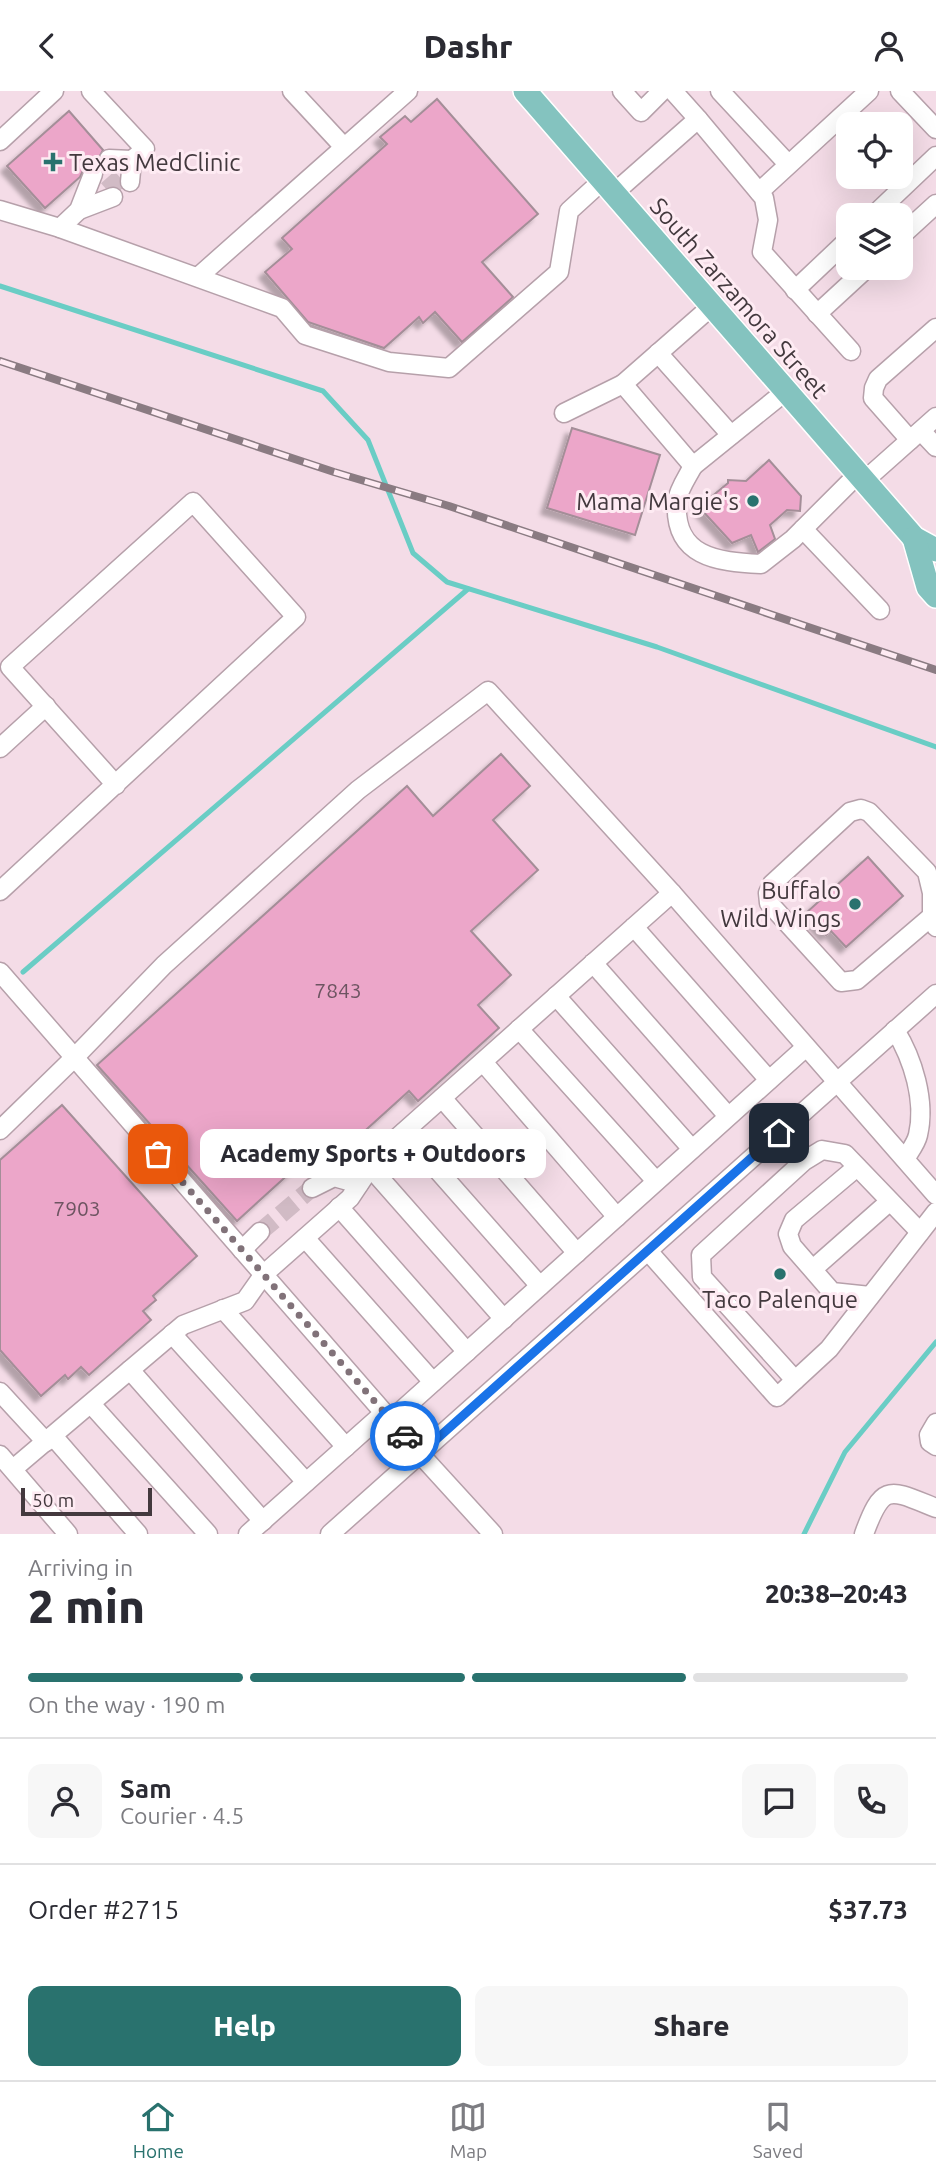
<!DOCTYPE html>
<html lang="en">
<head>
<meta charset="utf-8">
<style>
	:root { --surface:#fff; --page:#f7f7f7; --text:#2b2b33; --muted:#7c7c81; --line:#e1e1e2; --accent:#29726e }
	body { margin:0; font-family:Ubuntu,sans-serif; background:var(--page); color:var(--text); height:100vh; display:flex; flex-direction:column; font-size:26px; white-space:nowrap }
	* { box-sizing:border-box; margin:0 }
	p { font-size:23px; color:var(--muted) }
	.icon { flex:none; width:38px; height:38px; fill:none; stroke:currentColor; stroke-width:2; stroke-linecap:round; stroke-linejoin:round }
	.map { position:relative; height:1443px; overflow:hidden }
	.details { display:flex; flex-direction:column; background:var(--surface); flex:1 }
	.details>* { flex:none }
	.tools { position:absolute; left:836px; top:21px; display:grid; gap:14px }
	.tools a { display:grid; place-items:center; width:77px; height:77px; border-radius:14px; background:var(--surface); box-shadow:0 7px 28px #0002; font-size:35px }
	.scale { position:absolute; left:21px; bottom:18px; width:131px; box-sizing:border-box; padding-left:7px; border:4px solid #43393e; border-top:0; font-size:19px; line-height:24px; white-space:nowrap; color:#43393e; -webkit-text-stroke:5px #feebf3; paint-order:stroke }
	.pin { position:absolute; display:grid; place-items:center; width:60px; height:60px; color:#fff; margin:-30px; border-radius:14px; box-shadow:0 4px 10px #0006 }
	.courier { position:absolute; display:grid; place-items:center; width:70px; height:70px; margin:-35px; border:5px solid #1a73e8; border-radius:50%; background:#fff; color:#222; box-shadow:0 2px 9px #0007 }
	.bubble { position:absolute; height:49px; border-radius:14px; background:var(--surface); box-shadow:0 7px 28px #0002; font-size:23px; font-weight:800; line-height:49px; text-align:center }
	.overview em { font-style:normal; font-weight:800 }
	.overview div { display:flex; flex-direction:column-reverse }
	.overview { display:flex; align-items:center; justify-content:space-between; height:119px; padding:0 28px }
	h1 { font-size:46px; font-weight:800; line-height:52px }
	.bar { display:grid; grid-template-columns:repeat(4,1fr); gap:10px 7px; align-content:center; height:84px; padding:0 28px }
	.bar i { height:9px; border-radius:5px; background:var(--line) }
	.bar .current { background:var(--accent) }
	.bar p { grid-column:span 4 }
	.line { display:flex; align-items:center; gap:18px; padding:0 28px; border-top:2px solid var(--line) }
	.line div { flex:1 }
	.round { display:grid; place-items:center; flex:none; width:74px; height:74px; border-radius:14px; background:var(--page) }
	.action { display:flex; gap:14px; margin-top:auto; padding:14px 28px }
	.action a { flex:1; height:80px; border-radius:14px; background:var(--accent); color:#fff; font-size:28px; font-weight:800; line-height:80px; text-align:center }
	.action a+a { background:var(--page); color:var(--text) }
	header { display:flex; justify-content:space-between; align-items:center; height:91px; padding:0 28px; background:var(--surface); font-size:32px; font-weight:800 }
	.tabs { display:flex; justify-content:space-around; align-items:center; height:98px; border-top:2px solid var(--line); background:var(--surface); font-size:19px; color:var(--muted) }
	.tabs a { display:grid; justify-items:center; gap:4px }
	.tabs .current { color:var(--accent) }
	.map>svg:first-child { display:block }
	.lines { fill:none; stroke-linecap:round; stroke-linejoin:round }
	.stream { stroke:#6acdc5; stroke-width:5 }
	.building { fill:#eca6c9; stroke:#a48e98; stroke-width:2; filter:url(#shadow) }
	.minor-tunnel { stroke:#d1bbc5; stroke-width:18; stroke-dasharray:18 9; stroke-linecap:butt }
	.minor-casing { stroke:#b6a0aa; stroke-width:21 }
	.major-casing { stroke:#fff; stroke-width:26 }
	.minor { stroke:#fff; stroke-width:18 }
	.major { stroke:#84c3bf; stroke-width:23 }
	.rail-casing { stroke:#8a7b82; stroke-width:8 }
	.rail { stroke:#feebf3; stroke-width:5; stroke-dasharray:16; stroke-linecap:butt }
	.done { stroke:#817279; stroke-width:7; stroke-dasharray:0 12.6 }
	.route { stroke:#1a73e8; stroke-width:9 }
	.poi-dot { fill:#29726e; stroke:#feebf3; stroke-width:2.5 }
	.labels { text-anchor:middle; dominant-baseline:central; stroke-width:6; stroke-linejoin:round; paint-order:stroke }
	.number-label { font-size:21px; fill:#6d5461 }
	.poi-label { font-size:24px; fill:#43393e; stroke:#feebf3; text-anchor:end }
	.street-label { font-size:24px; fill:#43393e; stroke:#feebf3 }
</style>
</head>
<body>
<header><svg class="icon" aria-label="back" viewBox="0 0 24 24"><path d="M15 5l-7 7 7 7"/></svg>Dashr<svg class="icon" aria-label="person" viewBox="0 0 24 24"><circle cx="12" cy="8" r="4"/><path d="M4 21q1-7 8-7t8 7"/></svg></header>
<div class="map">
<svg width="936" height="1443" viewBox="0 0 936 1443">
	<defs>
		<filter id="shadow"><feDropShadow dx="-6" dy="6" stdDeviation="2" flood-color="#0004"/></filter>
	</defs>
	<rect width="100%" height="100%" fill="#f4dce7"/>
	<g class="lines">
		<g class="stream">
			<polyline points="0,195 323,300 368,349 413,462 447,491 657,556 936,656"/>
			<polyline points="23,881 468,498"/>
			<polyline points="804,1443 845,1361 936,1251"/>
		</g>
	</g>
	<g class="building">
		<polygon points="437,8 538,123 482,171 513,206 462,251 435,221 423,232 419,226 384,257 308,231 265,181 292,158 282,147 387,53 380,46 405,25 411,31"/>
		<polygon points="69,20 103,59 98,69 85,75 80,86 45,117 7,75"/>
		<polygon points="572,337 660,364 635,444 547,417"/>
		<polygon points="769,369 801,405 800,420 787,419 770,434 775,448 758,461 751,444 732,452 699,416 728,392 728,389 746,390"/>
		<polygon points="501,663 530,695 493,729 538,779 471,840 511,884 478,914 499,937 418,1010 409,1000 337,1065 324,1051 237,1130 97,974 407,695 433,725"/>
		<polygon points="868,766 903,805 846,856 831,840 826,844 806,822"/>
		<polygon points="62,1014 197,1165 153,1205 156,1209 143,1220 151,1229 89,1284 81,1276 68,1288 65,1284 41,1305 0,1259 0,1069"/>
	</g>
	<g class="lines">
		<g class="minor-tunnel">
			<polyline points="107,99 124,84"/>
			<polyline points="260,1141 312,1097"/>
		</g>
		<defs>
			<g id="minor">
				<polyline points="91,0 145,58 132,69 109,68"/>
				<polyline points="292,0 344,56"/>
				<polyline points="622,0 641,21 662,0"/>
				<polyline points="720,0 788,73"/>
				<polyline points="900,0 936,38"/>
				<polyline points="698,28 764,107 768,129 762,161 851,260"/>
				<polyline points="0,50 54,0"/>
				<polyline points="130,91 132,69"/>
				<polyline points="759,101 869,0"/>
				<polyline points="614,102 698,28 673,0"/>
				<polyline points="0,119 60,137 282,217 305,244 389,271 449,277 559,181 569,120 603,89"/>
				<polyline points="79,119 113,106"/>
				<polyline points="874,124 936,65"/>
				<polyline points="60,137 79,119 93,83"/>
				<polyline points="901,145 936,113"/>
				<polyline points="198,186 408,0"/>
				<polyline points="795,199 849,148"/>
				<polyline points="712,215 623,293 693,375 786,300"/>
				<polyline points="817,223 867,177"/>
				<polyline points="658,262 731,344"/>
				<polyline points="564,322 623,293"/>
				<polyline points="921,340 936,356"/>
				<polyline points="910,349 873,307 874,297 878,288 936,237"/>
				<path d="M 693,375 C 688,385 678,399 677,410 C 673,466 717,471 761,473 L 793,448 L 858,383"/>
				<polyline points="864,390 936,326"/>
				<polyline points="803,438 880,519"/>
				<polyline points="0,657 46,615"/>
				<polyline points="0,800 296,526 193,411 10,576 116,694"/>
				<polyline points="932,825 857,889 841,891 769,812 768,802 772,793 850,721 861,718 869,721 927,781 932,802 932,825 936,836"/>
				<polyline points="634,836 769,989"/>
				<polyline points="593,872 728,1025"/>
				<polyline points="0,881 420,1363 493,1443"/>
				<polyline points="556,905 692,1058"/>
				<polyline points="519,938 656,1090"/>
				<path d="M 895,939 C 913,968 926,1010 918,1044 C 916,1053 909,1061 905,1068"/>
				<polyline points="483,971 617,1126"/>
				<polyline points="442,1007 577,1162"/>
				<polyline points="0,1039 74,967 164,874 358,699 488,600 672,802 936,1104"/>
				<polyline points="404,1041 540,1195"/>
				<polyline points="370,1076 504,1228"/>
				<polyline points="857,1076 794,1129 788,1143 792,1155 832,1201 870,1205"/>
				<polyline points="312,1097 334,1086 359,1093"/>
				<polyline points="339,1116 467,1261"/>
				<polyline points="305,1147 433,1291"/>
				<polyline points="242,1159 260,1141"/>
				<polyline points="648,1160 777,1306 829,1258 936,1121"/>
				<polyline points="813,1178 889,1111"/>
				<polyline points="223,1218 346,1356"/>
				<polyline points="172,1243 306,1391"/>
				<polyline points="130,1279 263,1430"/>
				<polyline points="795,1289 702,1186 701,1164 804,1070 822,1059 845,1063 920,1141"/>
				<polyline points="0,1301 46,1351"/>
				<polyline points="91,1313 208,1443"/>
				<polyline points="391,1329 806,956"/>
				<polyline points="936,1332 929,1344 930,1351 936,1355"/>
				<polyline points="53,1345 138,1443"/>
				<polyline points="0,1364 68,1443"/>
				<polyline points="13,1378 183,1234 245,1210 264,1183 350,1107 380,1062 672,802"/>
				<polyline points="248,1443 384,1322"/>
				<polyline points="330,1443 936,903"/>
				<path d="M 864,1443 C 883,1391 889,1398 936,1417"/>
			</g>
			<g id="major">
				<polyline points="525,0 914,447 936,459"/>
				<polyline points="914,447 928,496 936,505"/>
			</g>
		</defs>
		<use href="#minor" class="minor-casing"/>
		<use href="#major" class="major-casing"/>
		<use href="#minor" class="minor"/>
		<use href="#major" class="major"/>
		<defs>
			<polyline id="rail" points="0,270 334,381 449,415 936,579"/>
		</defs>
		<use href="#rail" class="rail-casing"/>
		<use href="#rail" class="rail"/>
	</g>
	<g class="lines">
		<polyline class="done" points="158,1063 405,1345"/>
		<polyline class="route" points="405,1345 420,1363 779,1042"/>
	</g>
	<g class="poi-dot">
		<path d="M49.5 60.5h7v7h7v7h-7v7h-7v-7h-7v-7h7z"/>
		<circle cx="753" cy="410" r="7"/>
		<circle cx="855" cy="813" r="7"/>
		<circle cx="780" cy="1183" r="7"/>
	</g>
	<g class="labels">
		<g class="number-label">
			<text x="338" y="899">7843</text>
			<text x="77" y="1117">7903</text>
		</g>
		<g class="poi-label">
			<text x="69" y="71" text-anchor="start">Texas MedClinic</text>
			<text x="739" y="410">Mama Margie's</text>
			<text x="841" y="799">Buffalo<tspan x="841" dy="28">Wild Wings</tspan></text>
			<text x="780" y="1208" text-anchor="middle">Taco Palenque</text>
		</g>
		<g class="street-label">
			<text transform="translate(739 207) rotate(49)">South Zarzamora Street</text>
		</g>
	</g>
</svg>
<div class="tools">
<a><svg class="icon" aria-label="locate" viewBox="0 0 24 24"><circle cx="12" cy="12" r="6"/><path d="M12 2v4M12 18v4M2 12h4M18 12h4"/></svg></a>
<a><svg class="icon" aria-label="layers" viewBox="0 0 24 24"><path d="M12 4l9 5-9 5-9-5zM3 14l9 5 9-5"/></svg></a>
</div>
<div class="scale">50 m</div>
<div class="pin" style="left:158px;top:1063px;background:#ea580c"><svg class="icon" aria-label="bag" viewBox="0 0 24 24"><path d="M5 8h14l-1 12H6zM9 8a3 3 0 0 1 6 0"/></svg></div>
<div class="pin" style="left:779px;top:1042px;background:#1f2937"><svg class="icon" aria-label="home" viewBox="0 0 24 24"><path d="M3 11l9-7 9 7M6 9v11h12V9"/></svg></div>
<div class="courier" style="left:405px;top:1345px"><svg class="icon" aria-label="car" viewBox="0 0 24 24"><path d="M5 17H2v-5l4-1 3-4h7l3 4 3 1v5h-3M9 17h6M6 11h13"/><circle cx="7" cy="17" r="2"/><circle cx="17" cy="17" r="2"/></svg></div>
<div class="bubble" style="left:200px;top:1038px;width:346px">Academy Sports + Outdoors</div>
</div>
<section class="details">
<div class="overview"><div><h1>2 min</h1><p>Arriving in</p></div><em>20:38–20:43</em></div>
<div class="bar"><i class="current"></i><i class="current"></i><i class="current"></i><i></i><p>On the way · 190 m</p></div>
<div class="line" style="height:126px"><a class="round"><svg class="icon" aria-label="person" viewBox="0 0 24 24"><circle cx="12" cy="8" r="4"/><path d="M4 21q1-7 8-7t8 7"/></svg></a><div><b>Sam</b><p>Courier · 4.5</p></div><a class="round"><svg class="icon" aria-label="chat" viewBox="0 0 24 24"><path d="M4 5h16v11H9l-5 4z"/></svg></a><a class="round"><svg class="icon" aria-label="phone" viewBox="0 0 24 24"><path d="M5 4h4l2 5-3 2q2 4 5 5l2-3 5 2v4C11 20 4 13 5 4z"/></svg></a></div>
<div class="line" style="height:91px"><div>Order #2715</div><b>$37.73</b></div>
<div class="action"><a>Help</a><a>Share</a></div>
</section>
<nav class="tabs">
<a class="current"><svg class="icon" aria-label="home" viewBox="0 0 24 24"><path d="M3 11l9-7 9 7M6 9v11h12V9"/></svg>Home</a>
<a><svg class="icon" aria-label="map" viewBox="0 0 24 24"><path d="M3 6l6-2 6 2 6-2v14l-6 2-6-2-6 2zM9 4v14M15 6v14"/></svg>Map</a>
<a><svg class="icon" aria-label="saved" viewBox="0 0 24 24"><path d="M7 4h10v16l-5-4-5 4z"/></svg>Saved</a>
</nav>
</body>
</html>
